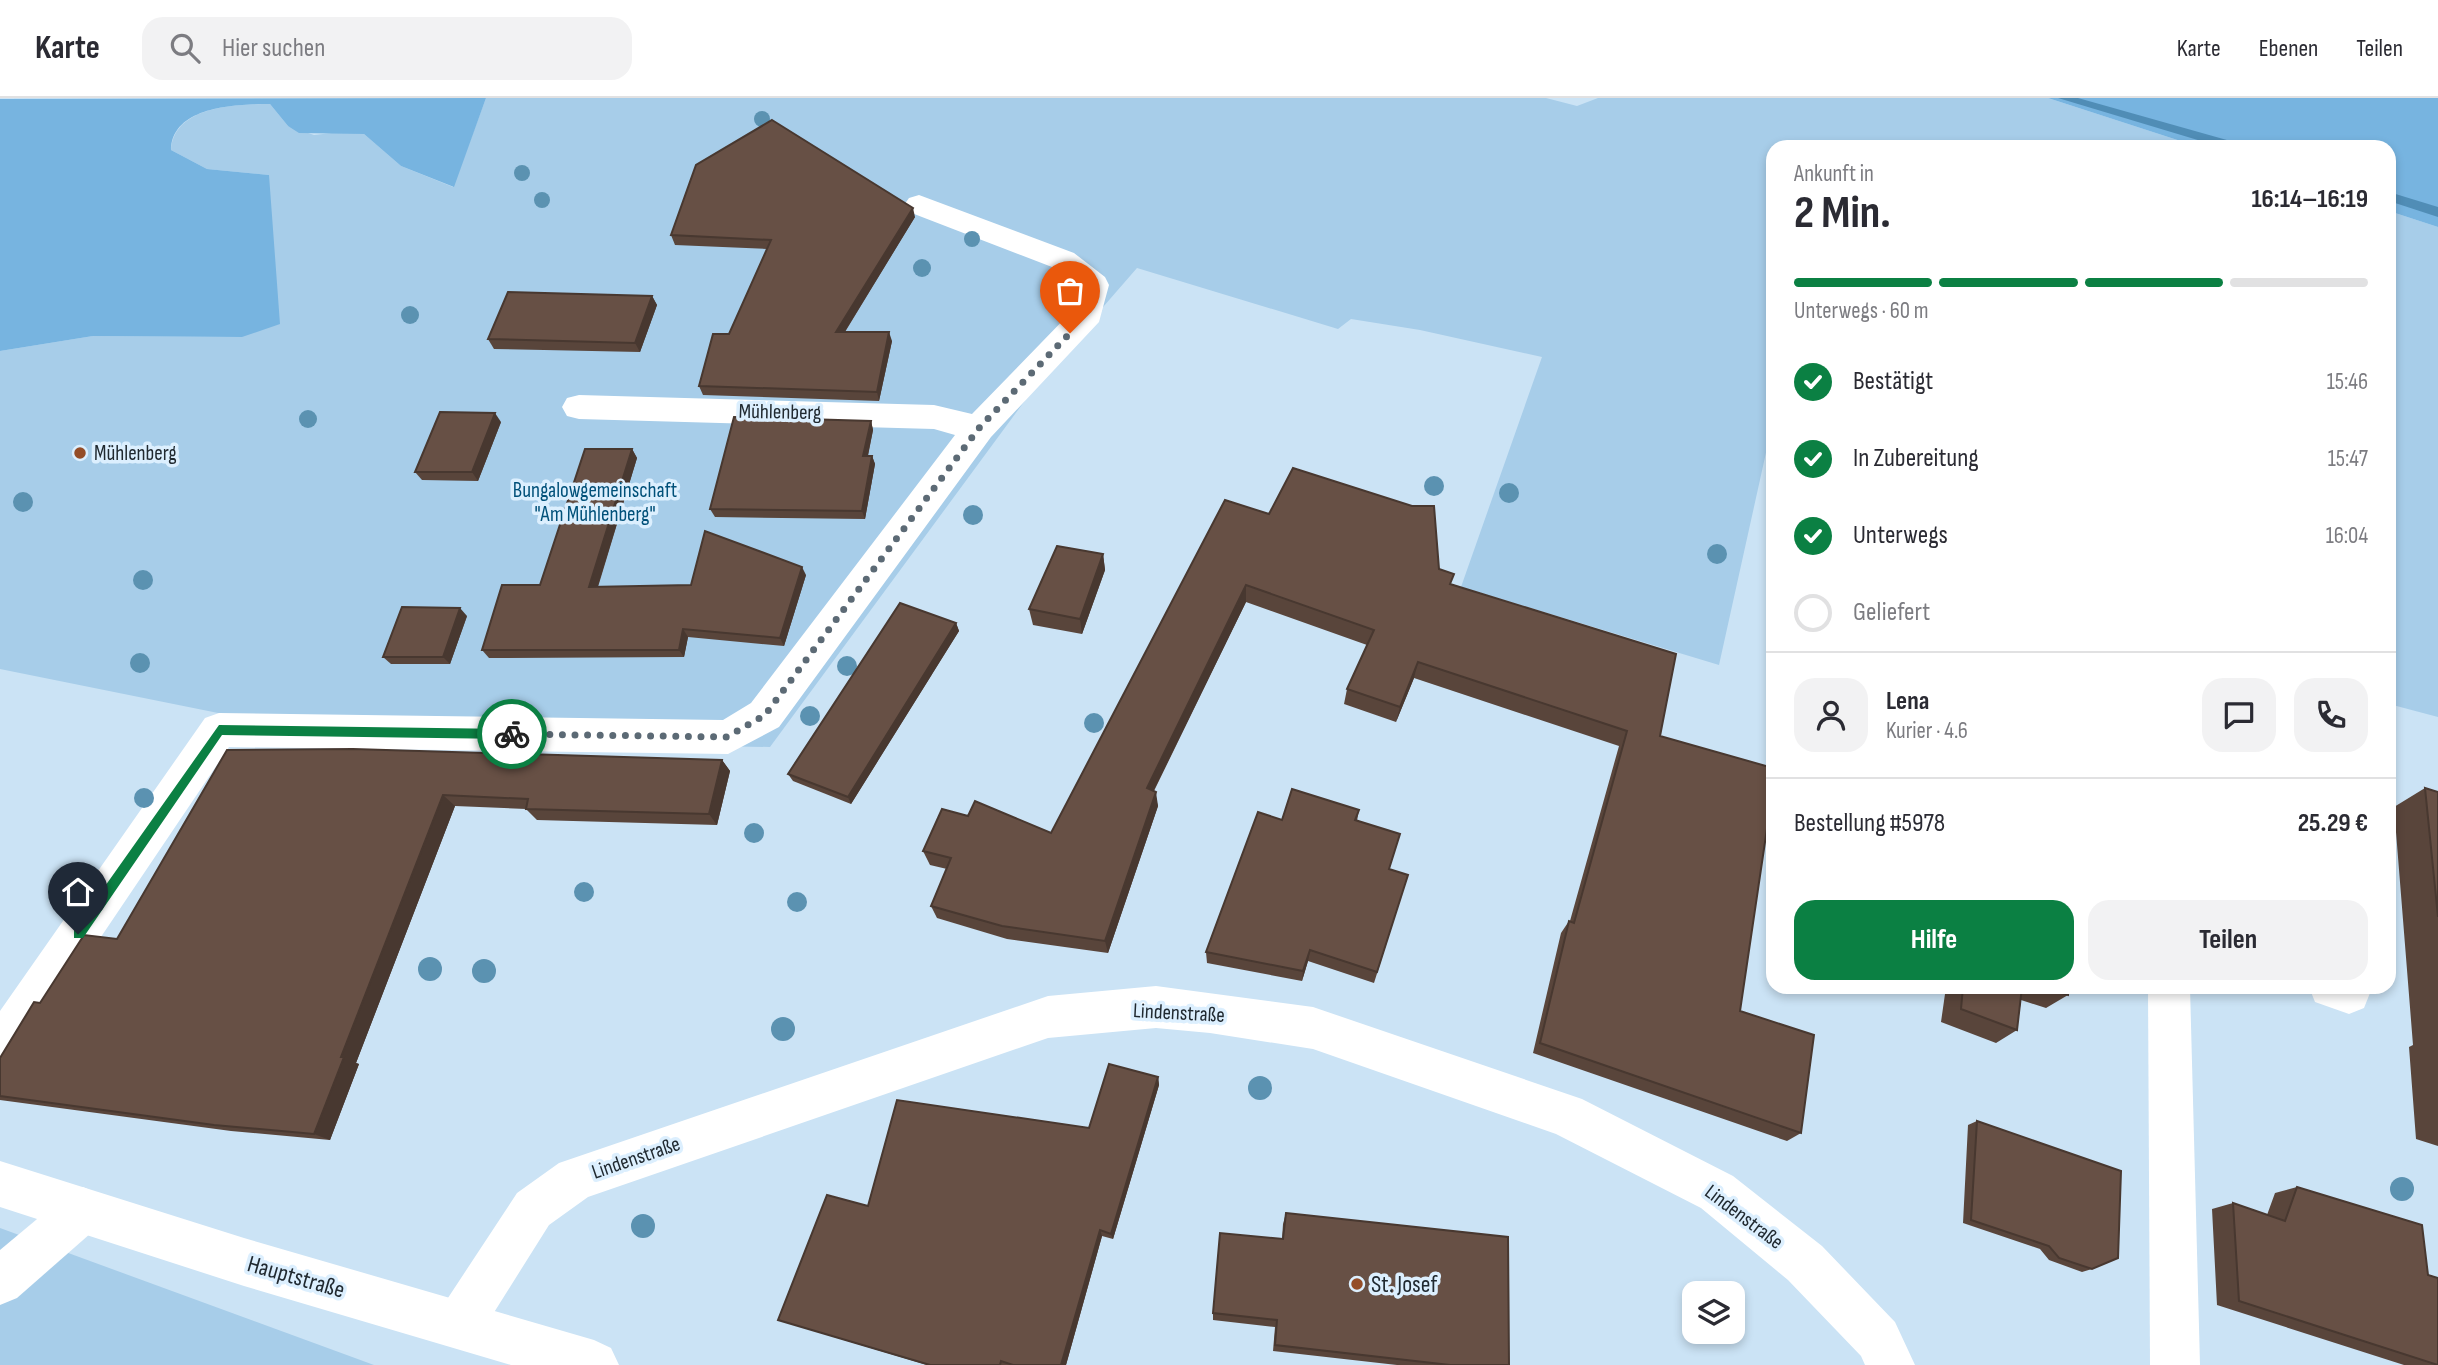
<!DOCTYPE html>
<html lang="de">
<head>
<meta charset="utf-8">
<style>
	:root { --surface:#fff; --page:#f2f2f3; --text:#2b2b33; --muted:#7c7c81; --line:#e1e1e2; --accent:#0b8043 }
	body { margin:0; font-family:"Sofia Sans Condensed",sans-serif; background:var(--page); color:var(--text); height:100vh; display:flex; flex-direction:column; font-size:26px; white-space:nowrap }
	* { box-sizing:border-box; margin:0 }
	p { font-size:23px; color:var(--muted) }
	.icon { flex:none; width:38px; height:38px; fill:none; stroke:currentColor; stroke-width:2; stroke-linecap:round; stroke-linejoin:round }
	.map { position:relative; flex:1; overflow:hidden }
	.panel { position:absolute; left:1766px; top:42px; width:630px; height:854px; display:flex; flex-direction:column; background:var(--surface); border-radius:21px; box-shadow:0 4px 10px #0003 }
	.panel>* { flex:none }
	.tools { position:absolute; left:1682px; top:1183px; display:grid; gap:14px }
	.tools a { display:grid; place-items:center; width:63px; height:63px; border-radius:14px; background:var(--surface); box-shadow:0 4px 10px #0003; font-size:35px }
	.pin { position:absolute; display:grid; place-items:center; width:60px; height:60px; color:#fff; margin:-72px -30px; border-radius:50% 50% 50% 0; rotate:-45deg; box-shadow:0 0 7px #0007 }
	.pin .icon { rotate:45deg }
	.courier { position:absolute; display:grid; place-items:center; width:70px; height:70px; margin:-35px; border:5px solid #0b8043; border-radius:50%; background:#fff; color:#222; box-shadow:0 2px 9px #0007 }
	.headline em { font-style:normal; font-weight:700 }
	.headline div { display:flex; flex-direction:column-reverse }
	.headline { display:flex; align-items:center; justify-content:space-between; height:119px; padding:0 28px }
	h1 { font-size:46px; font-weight:700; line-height:52px }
	.bar { display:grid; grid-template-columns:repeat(4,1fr); gap:10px 7px; align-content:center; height:84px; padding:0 28px }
	.bar i { height:9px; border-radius:5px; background:var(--line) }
	.bar .selected { background:var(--accent) }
	.bar p { grid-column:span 4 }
	.line { display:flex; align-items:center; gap:18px; padding:0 28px; border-top:2px solid var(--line) }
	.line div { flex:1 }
	.round { display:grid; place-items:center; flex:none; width:74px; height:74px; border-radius:21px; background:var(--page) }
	ol { padding:0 28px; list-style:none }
	li { display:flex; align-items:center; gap:21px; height:77px }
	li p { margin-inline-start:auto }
	li .icon { padding:7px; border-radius:50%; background:var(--accent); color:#fff; stroke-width:4 }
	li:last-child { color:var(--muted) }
	li i { width:38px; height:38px; border:4px solid var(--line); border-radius:50% }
	.button { display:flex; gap:14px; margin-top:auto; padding:14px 28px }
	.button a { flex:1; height:80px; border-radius:21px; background:var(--accent); color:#fff; font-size:28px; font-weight:700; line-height:80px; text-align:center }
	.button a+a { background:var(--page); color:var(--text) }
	header { display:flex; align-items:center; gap:42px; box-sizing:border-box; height:98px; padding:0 35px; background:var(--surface); border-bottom:2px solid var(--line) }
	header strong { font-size:33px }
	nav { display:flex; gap:38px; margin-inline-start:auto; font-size:24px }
	.search { width:490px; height:63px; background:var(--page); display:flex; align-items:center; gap:18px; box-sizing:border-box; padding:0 24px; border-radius:21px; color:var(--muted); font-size:26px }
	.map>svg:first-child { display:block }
	.green { fill:#a7cde9 }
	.forest { fill:#77b4e0 }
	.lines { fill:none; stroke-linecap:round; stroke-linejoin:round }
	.stream { fill:#508db6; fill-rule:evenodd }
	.minor { fill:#fff; fill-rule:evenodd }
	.major { fill:#fff; fill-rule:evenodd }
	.tree { fill:#5b92b1 }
	.wall { fill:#59453b }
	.shaded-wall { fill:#483830 }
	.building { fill:#675045; stroke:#483830; stroke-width:2 }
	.route { fill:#0b8043 }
	.done { stroke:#5c6a75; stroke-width:7; stroke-dasharray:0 12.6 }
	.poi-dot { fill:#944d28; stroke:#dceffe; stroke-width:2.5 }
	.labels { text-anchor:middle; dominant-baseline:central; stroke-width:7; stroke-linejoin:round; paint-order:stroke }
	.street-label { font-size:21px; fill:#202930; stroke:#dceffe }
	.poi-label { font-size:21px; fill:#202930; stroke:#dceffe; text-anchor:start }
	.park-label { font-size:21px; fill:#005079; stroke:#dceffe }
	.near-street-label { font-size:24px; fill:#202930; stroke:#dceffe }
	.near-poi-label { font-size:24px; fill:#202930; stroke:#dceffe; text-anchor:start }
</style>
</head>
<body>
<header>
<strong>Karte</strong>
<div class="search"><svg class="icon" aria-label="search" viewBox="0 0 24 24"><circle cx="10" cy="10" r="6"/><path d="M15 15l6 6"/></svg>Hier suchen</div>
<nav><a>Karte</a><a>Ebenen</a><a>Teilen</a></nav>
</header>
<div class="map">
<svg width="2438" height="1267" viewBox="0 0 2438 1267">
	<rect width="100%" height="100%" fill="#cbe3f5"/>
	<g class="green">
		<path d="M 486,0 L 1546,0 L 1577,8 L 1598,0 L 2048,0 L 2199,49 L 1773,49 L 1773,323 L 1719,567 L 1461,489 L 1542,259 L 1420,232 L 1351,221 L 1338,231 L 1137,170 L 1043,278 L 770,649 L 232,639 L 238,619 L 0,571 L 0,253 L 93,238 L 242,239 L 269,77 L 207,71 L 171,52 C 174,8 235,6 270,6 L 288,28 L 314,37 L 341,34 L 364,36 L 401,68 L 453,89 Z"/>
		<polygon points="2389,113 2438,129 2438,619 2389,606"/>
		<polygon points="0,1130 374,1267 0,1267"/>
	</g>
	<g class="forest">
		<path d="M 486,0 L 454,89 L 401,68 L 364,36 L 299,35 L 288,28 L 270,6 C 236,6 172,8 171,52 L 207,71 L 269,77 L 280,226 L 242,239 L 93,238 L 0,253 L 0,1 Z"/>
		<polygon points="2048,0 2438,0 2438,129 2389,113 2389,49 2199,49"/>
	</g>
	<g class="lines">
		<g class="stream">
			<polygon points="2058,0 2078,0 2241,46 2243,49 2221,49"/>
			<polygon points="2389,94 2438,109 2438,119 2389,103"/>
		</g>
		<g class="minor">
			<polygon points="919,97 1074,155 1105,179 1109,187 1099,224 991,339 779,629 728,656 229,649 16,965 0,972 0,913 205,620 219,615 723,622 751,605 955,337 934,331 579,321 567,318 562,309 567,300 579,297 934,307 972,316 1073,212 1078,190 1052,169 909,114 904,107 909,100"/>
			<polygon points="1156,888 1313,909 1582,1001 1733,1078 1822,1148 1895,1224 1915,1267 1865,1267 1861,1258 1788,1182 1701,1110 1556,1036 1313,951 1210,935 1156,930 1048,940 588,1099 549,1127 476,1243 459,1250 442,1243 435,1226 442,1209 517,1095 559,1065 1048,898"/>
			<polygon points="2148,889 2190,889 2200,1267 2150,1267"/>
			<polygon points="2309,889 2368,889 2370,895 2364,910 2349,916 2315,904"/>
			<polygon points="83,1089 99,1096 106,1112 99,1128 17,1200 0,1207 0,1152 67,1096"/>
		</g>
		<polygon class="major" points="0,1063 244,1140 594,1242 611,1250 619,1267 511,1267 244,1188 0,1109"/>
	</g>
	<g class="tree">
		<circle cx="762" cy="21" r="8"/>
		<circle cx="522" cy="75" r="8"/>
		<circle cx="542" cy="102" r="8"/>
		<circle cx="972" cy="141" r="8"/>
		<circle cx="922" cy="170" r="9"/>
		<circle cx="410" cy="217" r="9"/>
		<circle cx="308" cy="321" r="9"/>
		<circle cx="1434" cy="388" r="10"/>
		<circle cx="1509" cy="395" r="10"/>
		<circle cx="23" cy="404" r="10"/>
		<circle cx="973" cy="417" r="10"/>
		<circle cx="1717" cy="456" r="10"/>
		<circle cx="143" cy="482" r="10"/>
		<circle cx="140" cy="565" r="10"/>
		<circle cx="847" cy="568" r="10"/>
		<circle cx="810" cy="618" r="10"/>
		<circle cx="1094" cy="625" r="10"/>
		<circle cx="144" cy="700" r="10"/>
		<circle cx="754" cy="735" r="10"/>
		<circle cx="81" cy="783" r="10"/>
		<circle cx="584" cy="794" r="10"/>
		<circle cx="797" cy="804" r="10"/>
		<circle cx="430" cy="871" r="12"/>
		<circle cx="484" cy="873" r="12"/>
		<circle cx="783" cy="931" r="12"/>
		<circle cx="1260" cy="990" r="12"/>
		<circle cx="2402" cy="1091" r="12"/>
		<circle cx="643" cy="1128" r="12"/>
	</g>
	<g class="wall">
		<polygon points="915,119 845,234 892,243 879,303 703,297 699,288 729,236 767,151 675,147 671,137"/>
		<polygon points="652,198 657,207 640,254 494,251 488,241"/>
		<polygon points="871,323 873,332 868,358 872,358 875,366 865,421 715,419 710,411"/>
		<polygon points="501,324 478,383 422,382 415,374"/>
		<polygon points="632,351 637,360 598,489 691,487 806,477 784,548 688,539 684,559 489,560 482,552 540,487"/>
		<polygon points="1225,402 1439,471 1451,487 1660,638 1740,913 1801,1035 1787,1043 1533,955 1561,835 1569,823 1570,823 1619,648 1414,580 1396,624 1344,606 1347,591 1367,547 1246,504 1154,693 1158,708 1108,855 1007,841 937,820 931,808 947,771 930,767 923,753 968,718 1051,735"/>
		<polygon points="1103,456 1105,472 1082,536 1033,527 1029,511"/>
		<polygon points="467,518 450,566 391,566 383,559"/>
		<polygon points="956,525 959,533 851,706 793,683 788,676"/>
		<polygon points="227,652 722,662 730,673 717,727 537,722 526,711 455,708 356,965 359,966 330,1042 231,1033 0,1002 0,960 40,905 117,841"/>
		<polygon points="2425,690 2438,694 2438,1048 2416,1041 2409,949 2413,947 2394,709"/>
		<polygon points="1359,712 1357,723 1400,736 1389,771 1408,777 1374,885 1308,863 1302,883 1207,865 1206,854 1282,722"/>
		<polygon points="1946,889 2069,889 2068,897 2046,910 2021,902 2017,932 1996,945 1941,924"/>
		<polygon points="1158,979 1159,987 1113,1141 1102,1138 1066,1267 927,1267 778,1222 868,1108 1089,1030"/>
		<polygon points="1977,1023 2092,1171 2082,1174 2049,1162 2040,1151 1963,1125 1968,1027"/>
		<polygon points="2297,1089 2438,1267 2404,1267 2217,1207 2212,1111 2233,1105 2267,1117 2275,1095"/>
		<polygon points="1286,1115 1509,1267 1397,1267 1273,1253 1275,1229 1213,1222 1213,1215 1282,1141 1283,1126"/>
	</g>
	<g class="shaded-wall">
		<polygon points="913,110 915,119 839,243 836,234"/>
		<polygon points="652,198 657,207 640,254 635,245"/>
		<polygon points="889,234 892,243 879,303 877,294"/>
		<polygon points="495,315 501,324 478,383 472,374"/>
		<polygon points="871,323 873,332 866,366 863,358"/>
		<polygon points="632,351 637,360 595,497 589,489"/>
		<polygon points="872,358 875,366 865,421 862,413"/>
		<polygon points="1103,456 1105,472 1082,536 1080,521"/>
		<polygon points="802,469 806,477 784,548 780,540"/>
		<polygon points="1246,487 1246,504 1148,704 1147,690"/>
		<polygon points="460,510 467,518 450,566 443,559"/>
		<polygon points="956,525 959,533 851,706 848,699"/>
		<polygon points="683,531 688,539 684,559 679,552"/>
		<polygon points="1418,564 1414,580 1396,624 1400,609"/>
		<polygon points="722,662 730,673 717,727 709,716"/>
		<polygon points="1156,694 1158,708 1108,855 1105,843"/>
		<polygon points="443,697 455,708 356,965 359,966 330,1042 314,1036 341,959"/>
		<polygon points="1310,852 1308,863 1302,883 1303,873"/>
		<polygon points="1158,979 1159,987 1113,1141 1111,1136"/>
		<polygon points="1100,1132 1102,1138 1066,1267 1061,1267"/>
	</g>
	<g class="building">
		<polygon points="772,22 913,110 836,234 889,234 877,294 699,288 713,236 729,236 771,142 671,137 696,67"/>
		<polygon points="508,194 652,198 635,245 488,241"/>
		<polygon points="440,314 495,315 472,374 415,374"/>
		<polygon points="734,319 871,323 863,358 872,358 862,413 710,411"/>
		<polygon points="585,351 632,351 589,489 691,487 705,433 802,469 780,540 683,531 679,552 482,552 502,487 540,487"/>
		<polygon points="1293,370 1412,408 1434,408 1439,471 1454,476 1450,486 1676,556 1660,638 1773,670 1773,690 1740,913 1814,937 1801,1035 1540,945 1569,823 1574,825 1627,633 1418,564 1400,609 1347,591 1374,532 1246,487 1147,690 1156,694 1105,843 1002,828 931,808 951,760 923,753 942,711 968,718 975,703 1051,735 1225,402 1269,416"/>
		<polygon points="1057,448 1103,456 1080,521 1029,511"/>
		<polygon points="900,505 956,525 848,699 788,676"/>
		<polygon points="402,509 460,510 443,559 383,559"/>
		<polygon points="353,651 722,662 709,716 526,711 528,701 443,697 341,959 344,959 314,1036 214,1027 0,998 0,960 28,914 34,904 40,905 84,837 117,841 227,652"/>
		<polygon points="2425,690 2438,694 2438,819"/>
		<polygon points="1292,691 1359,712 1355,722 1400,736 1389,771 1408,777 1377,874 1310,852 1303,873 1206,854 1258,714 1282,722"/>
		<polygon points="1963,889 2022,889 2017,932 1961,911"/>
		<polygon points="2043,889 2069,889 2068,897"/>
		<polygon points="1109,966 1158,979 1111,1136 1100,1132 1061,1267 1013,1267 1001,1263 1000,1267 930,1267 778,1222 827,1097 868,1108 897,1002 1089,1030"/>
		<polygon points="1977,1023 2121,1073 2118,1160 2092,1171 2059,1160 2049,1148 1971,1122"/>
		<polygon points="2297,1089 2422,1127 2428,1177 2438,1180 2438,1267 2239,1203 2233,1105 2285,1123"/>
		<polygon points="1286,1115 1508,1139 1509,1267 1450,1267 1275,1247 1277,1222 1213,1215 1220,1135 1283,1141"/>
	</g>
	<polygon class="route" points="219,627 512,631 518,636 512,641 222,637 83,840 74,840 74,832"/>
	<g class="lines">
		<polyline class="done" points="512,636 727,639 765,617 979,330 1070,235"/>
	</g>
	<g class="poi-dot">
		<circle cx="80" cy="355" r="7"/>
		<circle cx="1357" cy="1186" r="7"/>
	</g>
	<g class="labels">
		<g class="street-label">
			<text transform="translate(780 314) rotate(1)">Mühlenberg</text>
			<text transform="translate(1179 915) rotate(3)">Lindenstraße</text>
			<text transform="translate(636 1060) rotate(-19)">Lindenstraße</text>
			<text transform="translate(1744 1119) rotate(37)">Lindenstraße</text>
		</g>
		<g class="poi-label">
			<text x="94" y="355">Mühlenberg</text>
		</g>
		<g class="park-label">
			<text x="595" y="392">Bungalowgemeinschaft<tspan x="595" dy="24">"Am Mühlenberg"</tspan></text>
		</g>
		<g class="near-street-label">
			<text transform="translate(296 1179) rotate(16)">Hauptstraße</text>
		</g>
		<g class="near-poi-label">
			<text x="1371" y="1186">St. Josef</text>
		</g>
	</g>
</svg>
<div class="tools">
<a><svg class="icon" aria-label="layers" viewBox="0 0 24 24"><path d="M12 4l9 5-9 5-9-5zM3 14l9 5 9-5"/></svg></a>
</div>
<div class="pin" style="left:1070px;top:235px;background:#ea580c"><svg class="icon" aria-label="bag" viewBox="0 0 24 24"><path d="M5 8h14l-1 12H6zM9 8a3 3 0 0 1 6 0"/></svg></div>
<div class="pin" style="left:78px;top:836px;background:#1f2937"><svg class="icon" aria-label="home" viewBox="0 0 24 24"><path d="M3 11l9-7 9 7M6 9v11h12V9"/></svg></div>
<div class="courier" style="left:512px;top:636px"><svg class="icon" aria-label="bike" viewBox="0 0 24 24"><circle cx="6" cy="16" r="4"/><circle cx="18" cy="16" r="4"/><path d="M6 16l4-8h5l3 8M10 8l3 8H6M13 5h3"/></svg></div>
<section class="panel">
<div class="headline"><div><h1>2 Min.</h1><p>Ankunft in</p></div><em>16:14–16:19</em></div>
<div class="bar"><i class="selected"></i><i class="selected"></i><i class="selected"></i><i></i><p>Unterwegs · 60 m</p></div>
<ol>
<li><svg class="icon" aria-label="check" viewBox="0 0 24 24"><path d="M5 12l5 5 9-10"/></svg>Bestätigt<p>15:46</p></li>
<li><svg class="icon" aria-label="check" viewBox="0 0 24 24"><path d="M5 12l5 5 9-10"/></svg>In Zubereitung<p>15:47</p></li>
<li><svg class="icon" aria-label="check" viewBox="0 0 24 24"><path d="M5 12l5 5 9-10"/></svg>Unterwegs<p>16:04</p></li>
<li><i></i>Geliefert</li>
</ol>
<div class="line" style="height:126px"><a class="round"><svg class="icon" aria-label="person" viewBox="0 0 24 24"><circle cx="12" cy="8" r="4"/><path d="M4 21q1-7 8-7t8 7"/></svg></a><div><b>Lena</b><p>Kurier · 4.6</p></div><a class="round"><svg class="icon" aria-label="chat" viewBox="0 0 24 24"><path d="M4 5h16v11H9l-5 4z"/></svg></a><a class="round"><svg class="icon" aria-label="phone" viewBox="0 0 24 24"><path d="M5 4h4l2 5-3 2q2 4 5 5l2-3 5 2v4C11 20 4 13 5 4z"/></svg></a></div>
<div class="line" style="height:91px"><div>Bestellung #5978</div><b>25.29 €</b></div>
<div class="button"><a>Hilfe</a><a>Teilen</a></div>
</section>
</div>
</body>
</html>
